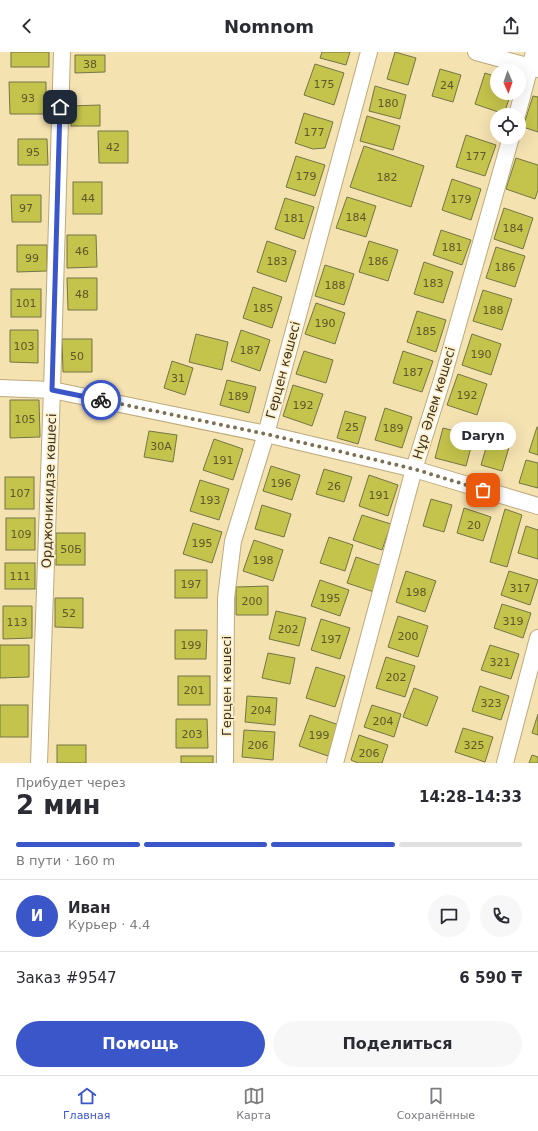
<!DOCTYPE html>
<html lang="ru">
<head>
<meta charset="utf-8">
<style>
	:root { --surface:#fff; --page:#f7f7f7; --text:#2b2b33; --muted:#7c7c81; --line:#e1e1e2; --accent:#3b56c8 }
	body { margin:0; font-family:"DejaVu Sans",sans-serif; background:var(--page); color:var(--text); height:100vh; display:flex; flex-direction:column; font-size:15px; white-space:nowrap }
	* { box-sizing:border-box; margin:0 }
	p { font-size:13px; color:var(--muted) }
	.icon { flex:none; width:22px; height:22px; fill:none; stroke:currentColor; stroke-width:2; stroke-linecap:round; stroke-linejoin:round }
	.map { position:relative; height:711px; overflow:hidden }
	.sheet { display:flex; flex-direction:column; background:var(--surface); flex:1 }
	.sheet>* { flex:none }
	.needle { width:26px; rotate:178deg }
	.controls { position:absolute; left:490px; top:12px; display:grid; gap:8px }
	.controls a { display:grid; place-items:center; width:36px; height:36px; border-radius:50%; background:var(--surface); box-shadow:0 4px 16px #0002; font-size:20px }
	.pin { position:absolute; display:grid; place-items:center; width:34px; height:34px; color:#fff; margin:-17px; border-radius:8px; box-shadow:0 2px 6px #0006 }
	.courier { position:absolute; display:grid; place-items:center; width:40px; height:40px; margin:-20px; border:3px solid #3b56c8; border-radius:50%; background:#fff; color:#222; box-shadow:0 1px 5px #0007 }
	.bubble { position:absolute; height:28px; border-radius:14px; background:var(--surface); box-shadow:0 4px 16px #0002; font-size:13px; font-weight:700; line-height:28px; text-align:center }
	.head em { font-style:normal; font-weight:700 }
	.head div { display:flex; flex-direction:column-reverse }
	.head { display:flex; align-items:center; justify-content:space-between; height:68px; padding:0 16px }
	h1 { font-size:26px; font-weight:700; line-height:30px }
	.bar { display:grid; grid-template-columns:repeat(4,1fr); gap:6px 4px; align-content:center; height:48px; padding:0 16px }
	.bar i { height:5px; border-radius:3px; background:var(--line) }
	.bar .current { background:var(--accent) }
	.bar p { grid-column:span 4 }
	.line { display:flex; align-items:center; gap:10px; padding:0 16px; border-top:1px solid var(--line) }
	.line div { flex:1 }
	.round { display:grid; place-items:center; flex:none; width:42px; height:42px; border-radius:21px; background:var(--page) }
	.primary-button { display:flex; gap:8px; margin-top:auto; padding:8px 16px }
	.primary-button a { flex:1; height:46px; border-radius:24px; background:var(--accent); color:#fff; font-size:16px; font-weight:700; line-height:46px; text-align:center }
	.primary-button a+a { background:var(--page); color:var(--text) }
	header { display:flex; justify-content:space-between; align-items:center; height:52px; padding:0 16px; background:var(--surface); font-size:18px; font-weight:700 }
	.dock { display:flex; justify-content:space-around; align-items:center; height:56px; border-top:1px solid var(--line); background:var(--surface); font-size:11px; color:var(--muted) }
	.dock a { display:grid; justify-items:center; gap:2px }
	.dock .current { color:var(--accent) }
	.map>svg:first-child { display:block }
	.building { fill:#c4c34c; stroke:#747546 }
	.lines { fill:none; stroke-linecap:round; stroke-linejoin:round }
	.minor-casing { stroke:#bdaa7c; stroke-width:18 }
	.minor { stroke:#fff; stroke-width:16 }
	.done { stroke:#7c7053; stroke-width:4; stroke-dasharray:0 7.2 }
	.route { stroke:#3b56c8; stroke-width:5 }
	.labels { text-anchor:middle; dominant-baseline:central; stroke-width:3.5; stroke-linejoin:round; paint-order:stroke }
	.number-label { font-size:11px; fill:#5d572b }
	.street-label { font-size:13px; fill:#3b3320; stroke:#ffefc9 }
</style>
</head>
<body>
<header><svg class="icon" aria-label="back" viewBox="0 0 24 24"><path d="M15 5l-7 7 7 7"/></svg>Nomnom<svg class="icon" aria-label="share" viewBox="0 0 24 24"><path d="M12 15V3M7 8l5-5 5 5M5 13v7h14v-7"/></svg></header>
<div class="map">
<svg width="538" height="711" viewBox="0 0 538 711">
	<rect width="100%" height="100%" fill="#f5e2b1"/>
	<g class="building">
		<rect x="11" y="0" width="38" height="15"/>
		<polygon points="322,0 350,0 346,13 320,6"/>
		<polygon points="395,0 416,6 408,33 387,27"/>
		<polygon points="75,3 105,3 105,20 75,21"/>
		<polygon points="315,12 344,21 334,53 304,43"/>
		<polygon points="440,17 461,23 453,50 432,44"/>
		<polygon points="485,21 497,25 497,41 511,41 504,62 475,52"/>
		<polygon points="9,30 46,30 46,62 10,62"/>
		<polygon points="375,34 406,43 400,67 369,59"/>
		<polygon points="533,44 538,45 538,80 523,75"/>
		<polygon points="100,53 100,74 71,74 71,54"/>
		<polygon points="304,61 333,70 325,96 313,97 295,91"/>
		<polygon points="367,64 400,74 393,98 360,89"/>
		<polygon points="98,79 128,79 128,111 99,111"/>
		<polygon points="466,83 496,93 485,124 456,115"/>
		<polygon points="18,87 47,87 48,113 18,113"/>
		<polygon points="364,94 424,114 411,155 350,135"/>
		<polygon points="296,104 325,113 315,144 286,135"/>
		<polygon points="516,106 538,113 538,138 535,147 506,137"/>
		<polygon points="452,127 481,137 471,168 442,158"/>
		<rect x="73" y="130" width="29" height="32"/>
		<polygon points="11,143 41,143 41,170 12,170"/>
		<polygon points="347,145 376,154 366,185 336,176"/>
		<polygon points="285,146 314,155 304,187 275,177"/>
		<polygon points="504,156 533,166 523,197 494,187"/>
		<polygon points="441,178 471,188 462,213 433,203"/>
		<polygon points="67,183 96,183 97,215 67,216"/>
		<polygon points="267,189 296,199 286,230 257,220"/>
		<polygon points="369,189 398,198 388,229 359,220"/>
		<polygon points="17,193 47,193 47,219 17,220"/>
		<polygon points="496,195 525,204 515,235 486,226"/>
		<polygon points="424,210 453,220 443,251 414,242"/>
		<polygon points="325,213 354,222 344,253 315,244"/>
		<polygon points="67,226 97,226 97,258 68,258"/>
		<polygon points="253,235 282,245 272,276 243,266"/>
		<rect x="11" y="237" width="30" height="28"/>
		<polygon points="483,238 512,247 502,278 473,269"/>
		<polygon points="316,251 345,261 335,292 305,282"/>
		<polygon points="417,259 446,268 436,300 407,290"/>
		<polygon points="10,278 38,278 38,311 10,310"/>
		<polygon points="241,278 270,288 260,319 231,309"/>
		<polygon points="196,282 228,290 222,318 189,310"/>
		<polygon points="472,282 501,292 491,323 462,313"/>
		<polygon points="62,287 92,287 92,320 63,320"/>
		<polygon points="304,299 333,308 326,331 296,322"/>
		<polygon points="403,299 433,309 422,340 393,331"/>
		<polygon points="172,309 193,316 185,343 164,336"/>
		<polygon points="458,322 487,332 477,363 447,353"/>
		<polygon points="227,328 256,335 249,361 220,353"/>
		<polygon points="293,333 323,342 312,374 283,364"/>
		<polygon points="10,348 39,348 40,385 10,386"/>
		<polygon points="385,356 412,365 402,396 375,388"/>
		<polygon points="345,359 366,365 358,392 337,386"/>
		<polygon points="537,375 538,375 538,403 529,400"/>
		<polygon points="443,376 474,384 466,414 435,406"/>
		<polygon points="149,379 177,383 173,410 144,405"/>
		<polygon points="489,386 510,392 502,419 481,413"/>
		<polygon points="214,387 243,397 233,428 203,418"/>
		<polygon points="526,408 538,411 538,436 519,431"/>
		<polygon points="271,414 300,423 292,448 263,439"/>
		<polygon points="324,417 352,425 344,450 316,442"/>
		<polygon points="369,423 398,433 388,464 359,454"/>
		<rect x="5" y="425" width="29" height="32"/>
		<polygon points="200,428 229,437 219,468 190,459"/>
		<polygon points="431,447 452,453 444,480 423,474"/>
		<polygon points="262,453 291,462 284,485 255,477"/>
		<polygon points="464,456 491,465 483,489 457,481"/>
		<polygon points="505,457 522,463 507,515 490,510"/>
		<polygon points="362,463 391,472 382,498 353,488"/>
		<rect x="6" y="466" width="29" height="32"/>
		<polygon points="193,471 222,480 212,511 183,502"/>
		<polygon points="526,474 538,478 538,507 518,501"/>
		<rect x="56" y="481" width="29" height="32"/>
		<polygon points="329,485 353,493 345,519 320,511"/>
		<polygon points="254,488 283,498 273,529 243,519"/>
		<polygon points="356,505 385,515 377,541 347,531"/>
		<rect x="5" y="511" width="30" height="26"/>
		<rect x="175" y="518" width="32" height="28"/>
		<polygon points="406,519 436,529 425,560 396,550"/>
		<polygon points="509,519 538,528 530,553 501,543"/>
		<polygon points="320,528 349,538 340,564 311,554"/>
		<polygon points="268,534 268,563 236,563 236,535"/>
		<polygon points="55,546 83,546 83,576 55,575"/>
		<polygon points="502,552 531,561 523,586 494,576"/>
		<polygon points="3,554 32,554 32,586 3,587"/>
		<polygon points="276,559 306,566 299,594 269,587"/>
		<polygon points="398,564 428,574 418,605 388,595"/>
		<polygon points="321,567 350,576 340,607 311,598"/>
		<polygon points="175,578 207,578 206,607 175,607"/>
		<polygon points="0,593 29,593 29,625 0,626"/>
		<polygon points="490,593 519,602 511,627 481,618"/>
		<polygon points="268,601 295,606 290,632 262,626"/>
		<polygon points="386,605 415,614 405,645 376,636"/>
		<polygon points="316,615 345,624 335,655 306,646"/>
		<rect x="178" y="624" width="32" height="29"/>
		<polygon points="480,634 509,644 501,668 472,659"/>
		<polygon points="414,636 438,645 427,674 403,665"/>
		<polygon points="247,644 277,646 275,673 245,670"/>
		<rect x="0" y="653" width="28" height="32"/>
		<polygon points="372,653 401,662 394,685 364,675"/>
		<polygon points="538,662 538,683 532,681"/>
		<polygon points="310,663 339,673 328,704 299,694"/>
		<polygon points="176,667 207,667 208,696 176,696"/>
		<polygon points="463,676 493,685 485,710 455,700"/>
		<polygon points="244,678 275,680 273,708 242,705"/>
		<polygon points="359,683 388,693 382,711 358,711 351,708"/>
		<rect x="57" y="693" width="29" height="18"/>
		<polygon points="532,703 538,705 538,711 529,711"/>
		<rect x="181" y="704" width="32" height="7"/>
	</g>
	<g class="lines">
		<defs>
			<g id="minor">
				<polyline points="476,0 538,17"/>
				<polyline points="517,63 534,0"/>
				<polyline points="0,336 52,338 266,382 414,417 538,454"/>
				<polyline points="39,711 52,338 62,0"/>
				<polyline points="225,711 226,546 233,489 266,382 369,0"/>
				<polyline points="335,711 414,417 443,325 511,85"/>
				<polyline points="505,711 538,586"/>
			</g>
		</defs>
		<use href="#minor" class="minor-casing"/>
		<use href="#minor" class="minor"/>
	</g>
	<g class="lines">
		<polyline class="done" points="101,348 266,382 414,417 483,438"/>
		<polyline class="route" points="60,55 52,338 101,348"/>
	</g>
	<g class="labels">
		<g class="number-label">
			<text x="90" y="12">38</text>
			<text x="324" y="32">175</text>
			<text x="447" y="33">24</text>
			<text x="28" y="46">93</text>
			<text x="388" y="51">180</text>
			<text x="314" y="80">177</text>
			<text x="113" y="95">42</text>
			<text x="33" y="100">95</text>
			<text x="476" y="104">177</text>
			<text x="306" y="124">179</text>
			<text x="387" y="125">182</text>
			<text x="88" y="146">44</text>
			<text x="461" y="147">179</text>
			<text x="26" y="156">97</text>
			<text x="356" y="165">184</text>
			<text x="294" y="166">181</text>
			<text x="513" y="176">184</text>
			<text x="452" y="195">181</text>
			<text x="82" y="199">46</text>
			<text x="32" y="206">99</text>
			<text x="277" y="209">183</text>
			<text x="378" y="209">186</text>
			<text x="505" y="215">186</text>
			<text x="433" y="231">183</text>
			<text x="335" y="233">188</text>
			<text x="82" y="242">48</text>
			<text x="26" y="251">101</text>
			<text x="263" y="256">185</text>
			<text x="493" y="258">188</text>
			<text x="325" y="271">190</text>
			<text x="426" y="279">185</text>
			<text x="24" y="294">103</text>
			<text x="250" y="298">187</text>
			<text x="481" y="302">190</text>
			<text x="77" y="304">50</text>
			<text x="413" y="320">187</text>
			<text x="178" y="326">31</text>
			<text x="467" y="343">192</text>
			<text x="238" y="344">189</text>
			<text x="303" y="353">192</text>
			<text x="25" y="367">105</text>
			<text x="352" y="375">25</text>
			<text x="393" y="376">189</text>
			<text x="161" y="394">30А</text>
			<text x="223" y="408">191</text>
			<text x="281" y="431">196</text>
			<text x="334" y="434">26</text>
			<text x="20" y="441">107</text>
			<text x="379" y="443">191</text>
			<text x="210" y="448">193</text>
			<text x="474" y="473">20</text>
			<text x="21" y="482">109</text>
			<text x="202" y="491">195</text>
			<text x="71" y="497">50Б</text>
			<text x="263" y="508">198</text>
			<text x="20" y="524">111</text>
			<text x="191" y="532">197</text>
			<text x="520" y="536">317</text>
			<text x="416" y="540">198</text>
			<text x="330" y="546">195</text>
			<text x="252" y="549">200</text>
			<text x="69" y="561">52</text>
			<text x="513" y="569">319</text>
			<text x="17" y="570">113</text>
			<text x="288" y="577">202</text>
			<text x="408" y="584">200</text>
			<text x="331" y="587">197</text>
			<text x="191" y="593">199</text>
			<text x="500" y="610">321</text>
			<text x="396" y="625">202</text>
			<text x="194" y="638">201</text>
			<text x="491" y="651">323</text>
			<text x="261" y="658">204</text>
			<text x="383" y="669">204</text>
			<text x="192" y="682">203</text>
			<text x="319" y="683">199</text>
			<text x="258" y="693">206</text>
			<text x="474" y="693">325</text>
			<text x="369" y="701">206</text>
		</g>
		<g class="street-label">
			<text transform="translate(283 318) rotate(-75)">Герцен көшесі</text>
			<text transform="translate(434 351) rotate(-73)">Нұр Әлем көшесі</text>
			<text transform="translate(49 439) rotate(-88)">Орджоникидзе көшесі</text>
			<text transform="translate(226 634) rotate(-90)">Герцен көшесі</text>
		</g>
	</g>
</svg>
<div class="controls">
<a><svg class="needle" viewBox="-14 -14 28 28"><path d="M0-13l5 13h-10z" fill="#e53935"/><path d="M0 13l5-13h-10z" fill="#7c7c81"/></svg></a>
<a><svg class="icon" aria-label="locate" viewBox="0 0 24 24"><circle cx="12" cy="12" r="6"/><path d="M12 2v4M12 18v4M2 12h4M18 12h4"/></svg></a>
</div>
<div class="pin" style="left:483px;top:438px;background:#ea580c"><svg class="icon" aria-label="bag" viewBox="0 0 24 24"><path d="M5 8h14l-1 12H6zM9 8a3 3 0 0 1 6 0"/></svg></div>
<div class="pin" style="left:60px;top:55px;background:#1f2937"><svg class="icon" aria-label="home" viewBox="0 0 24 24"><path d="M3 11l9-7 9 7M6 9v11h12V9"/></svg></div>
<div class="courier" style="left:101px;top:348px"><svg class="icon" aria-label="bike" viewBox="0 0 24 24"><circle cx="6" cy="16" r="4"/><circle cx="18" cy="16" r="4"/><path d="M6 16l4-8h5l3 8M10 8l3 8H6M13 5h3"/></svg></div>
<div class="bubble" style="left:450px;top:370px;width:66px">Daryn</div>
</div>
<section class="sheet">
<div class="head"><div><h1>2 мин</h1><p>Прибудет через</p></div><em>14:28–14:33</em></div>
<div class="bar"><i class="current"></i><i class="current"></i><i class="current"></i><i></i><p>В пути · 160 m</p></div>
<div class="line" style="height:72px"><b class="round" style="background:var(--accent);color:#fff">И</b><div><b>Иван</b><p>Курьер · 4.4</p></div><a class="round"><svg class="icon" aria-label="chat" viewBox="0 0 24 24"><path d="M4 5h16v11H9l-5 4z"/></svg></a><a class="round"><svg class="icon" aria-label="phone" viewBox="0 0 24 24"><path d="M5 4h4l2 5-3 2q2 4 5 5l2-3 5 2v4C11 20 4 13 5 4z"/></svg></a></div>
<div class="line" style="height:52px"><div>Заказ #9547</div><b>6 590 ₸</b></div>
<div class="primary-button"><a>Помощь</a><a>Поделиться</a></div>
</section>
<nav class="dock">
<a class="current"><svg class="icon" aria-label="home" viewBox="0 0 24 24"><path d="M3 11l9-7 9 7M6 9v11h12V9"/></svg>Главная</a>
<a><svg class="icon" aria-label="map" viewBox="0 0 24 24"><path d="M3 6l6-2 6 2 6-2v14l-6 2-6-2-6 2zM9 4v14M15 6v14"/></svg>Карта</a>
<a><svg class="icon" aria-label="saved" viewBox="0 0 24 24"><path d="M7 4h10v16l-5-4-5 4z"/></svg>Сохранённые</a>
</nav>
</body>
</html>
